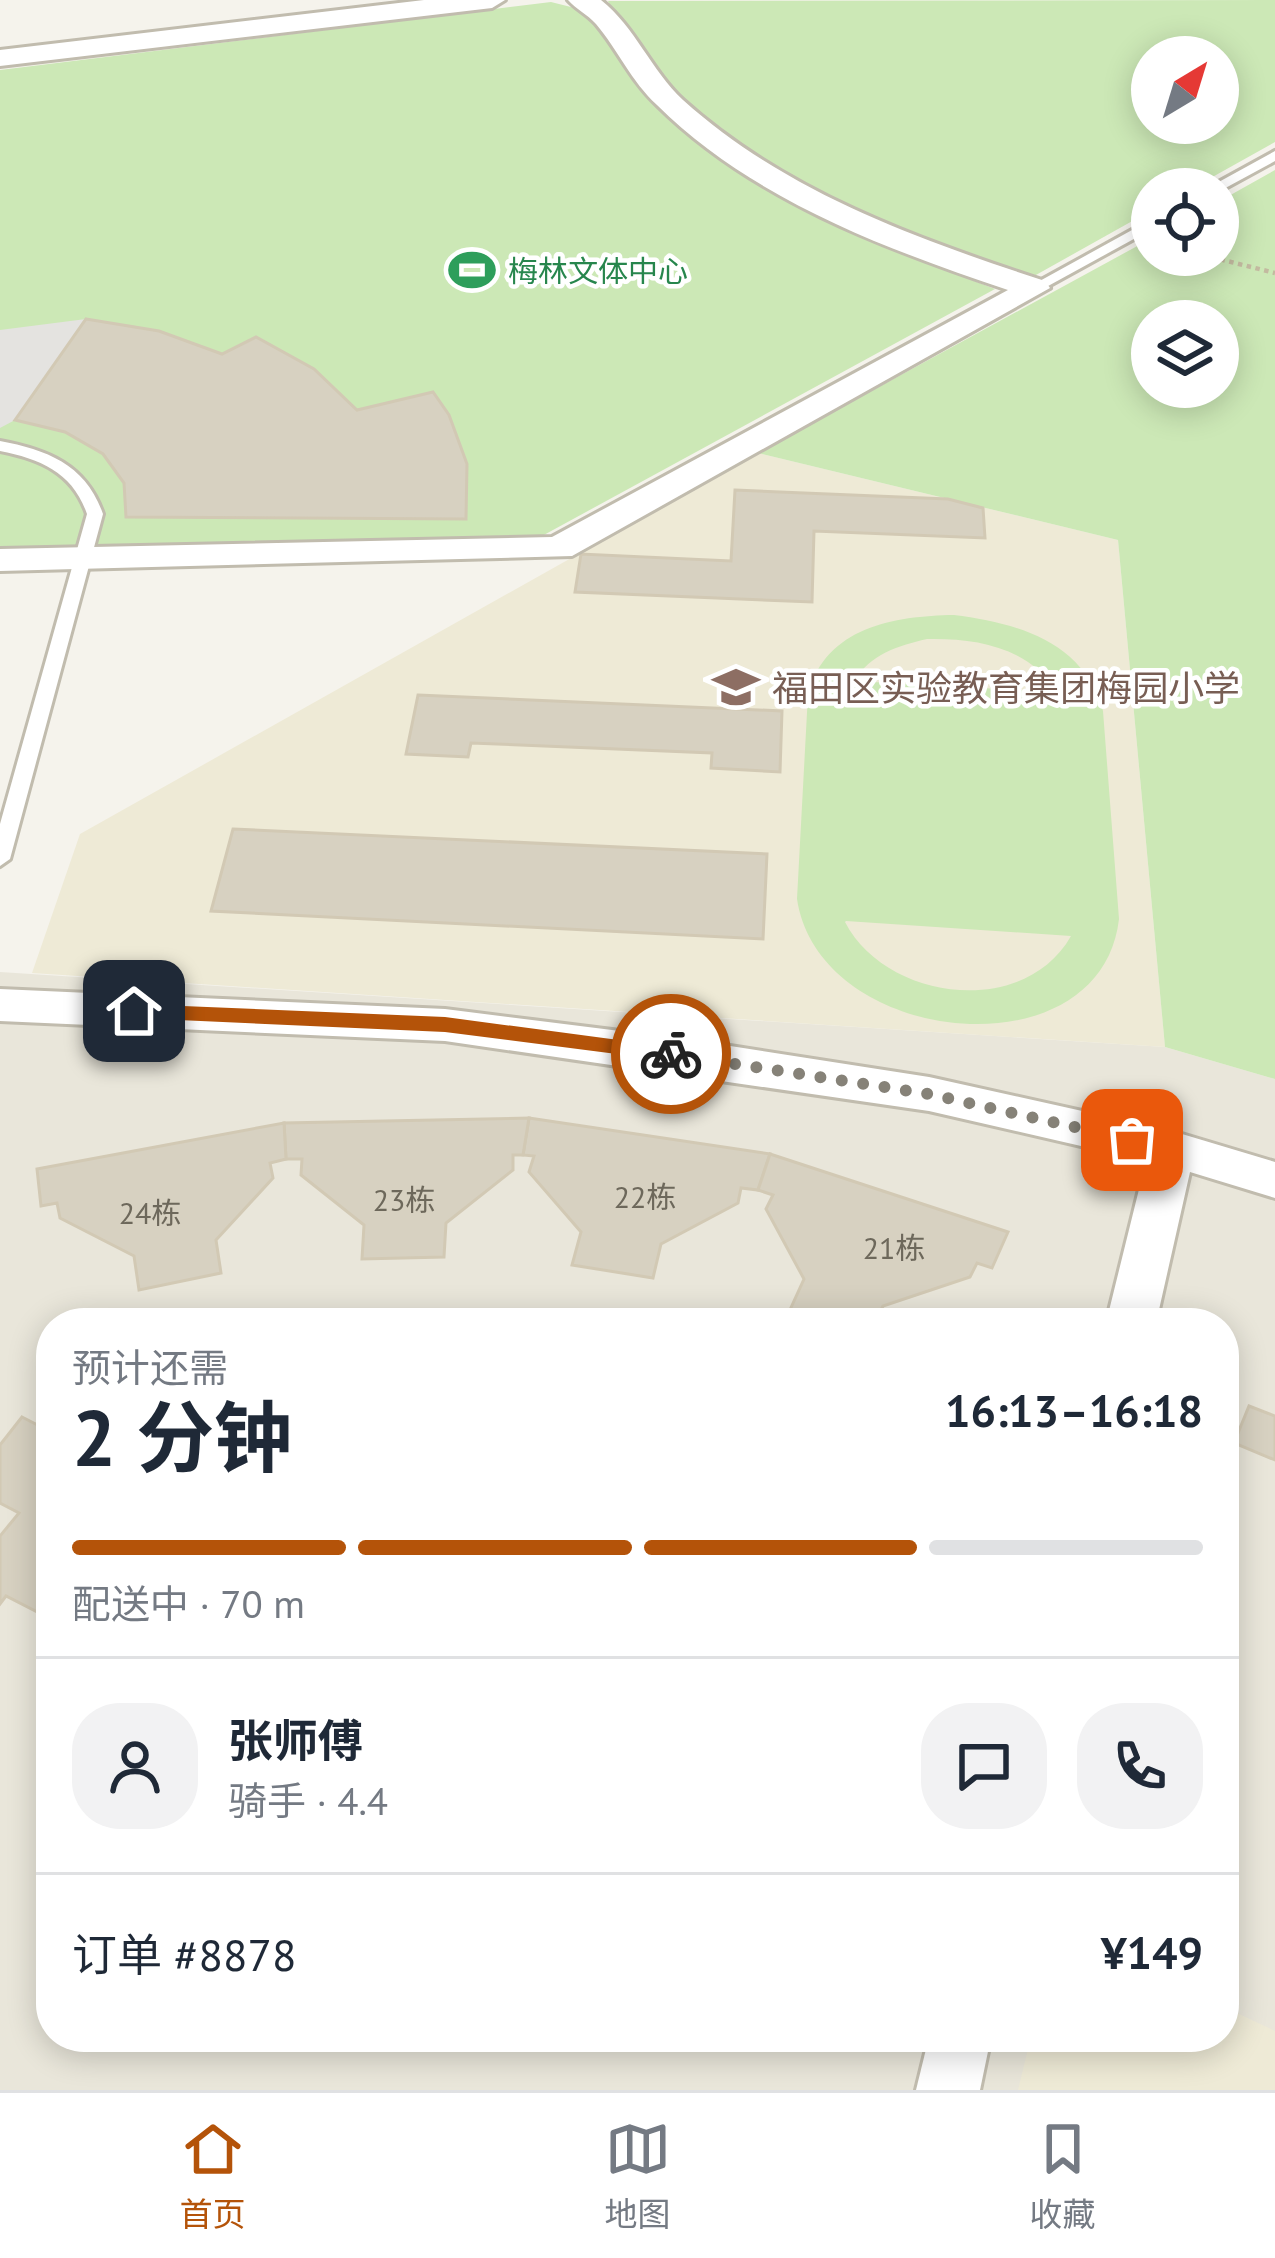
<!DOCTYPE html>
<html lang="zh">
<head>
<meta charset="utf-8">
<style>
	:root { --surface:#fff; --page:#f2f2f3; --text:#1f2937; --muted:#747a83; --line:#e0e1e3; --accent:#b45309 }
	body { margin:0; font-family:"PT Sans","Noto Sans SC",sans-serif; background:var(--page); color:var(--text); height:100vh; display:flex; flex-direction:column; font-size:45px; white-space:nowrap }
	* { box-sizing:border-box; margin:0 }
	p { font-size:39px; color:var(--muted) }
	.icon { flex:none; width:66px; height:66px; fill:none; stroke:currentColor; stroke-width:2; stroke-linecap:round; stroke-linejoin:round }
	.map { position:relative; flex:1; overflow:hidden }
	.side { position:absolute; left:36px; top:1308px; width:1203px; height:744px; display:flex; flex-direction:column; background:var(--surface); border-radius:48px; box-shadow:0 6px 30px #0003 }
	.side>* { flex:none }
	.needle { width:78px; rotate:38deg }
	.fabs { position:absolute; left:1131px; top:36px; display:grid; gap:24px }
	.fabs a { display:grid; place-items:center; width:108px; height:108px; border-radius:50%; background:var(--surface); box-shadow:0 6px 30px #0003; font-size:60px }
	.pin { position:absolute; display:grid; place-items:center; width:102px; height:102px; color:#fff; margin:-51px; border-radius:24px; box-shadow:0 6px 18px #0006 }
	.courier { position:absolute; display:grid; place-items:center; width:120px; height:120px; margin:-60px; border:9px solid #b45309; border-radius:50%; background:#fff; color:#222; box-shadow:0 3px 15px #0007 }
	.overview em { font-style:normal; font-weight:700 }
	.overview div { display:flex; flex-direction:column-reverse }
	.overview { display:flex; align-items:center; justify-content:space-between; height:204px; padding:0 36px }
	h1 { font-size:78px; font-weight:700; line-height:90px }
	.bar { display:grid; grid-template-columns:repeat(4,1fr); gap:18px 12px; align-content:center; height:144px; padding:0 36px }
	.bar i { height:15px; border-radius:9px; background:var(--line) }
	.bar .selected { background:var(--accent) }
	.bar p { grid-column:span 4 }
	.line { display:flex; align-items:center; gap:30px; padding:0 36px; border-top:3px solid var(--line) }
	.line div { flex:1 }
	.round { display:grid; place-items:center; flex:none; width:126px; height:126px; border-radius:48px; background:var(--page) }
	.tab-bar { display:flex; justify-content:space-around; align-items:center; height:168px; border-top:3px solid var(--line); background:var(--surface); font-size:33px; color:var(--muted) }
	.tab-bar a { display:grid; justify-items:center; gap:6px }
	.tab-bar .selected { color:var(--accent) }
	.map>svg:first-child { display:block }
	.residential { fill:#e9e6da; fill-rule:evenodd }
	.education { fill:#eeead6 }
	.green { fill:#cce8b6; fill-rule:evenodd }
	.parking { fill:#e4e3e0 }
	.building { fill:#d7d1c1; stroke:#d2c9b4; stroke-width:3 }
	.lines { fill:none; stroke-linecap:round; stroke-linejoin:round }
	.service-casing { stroke:#c1bcae; stroke-width:6 }
	.minor-casing { stroke:#c1bcae; stroke-width:6 }
	.path { stroke:#c3baa0; stroke-width:4.5; stroke-dasharray:4.5 4.5; stroke-linecap:butt }
	.service { fill:#fff; fill-rule:evenodd }
	.minor { fill:#fff; fill-rule:evenodd }
	.route { fill:#b45309 }
	.done { stroke:#868278; stroke-width:12; stroke-dasharray:0 21.6 }
	.labels { text-anchor:middle; dominant-baseline:central; stroke-width:9; stroke-linejoin:round; paint-order:stroke }
	.far-leisure-label { font-size:30px; fill:#27864d; stroke:#fff; text-anchor:start }
	.number-label { font-size:30px; fill:#6d685b }
	.education-label { font-size:36px; fill:#785e54; stroke:#fff; text-anchor:start }
</style>
</head>
<body>
<div class="map">
<svg width="1275" height="2090" viewBox="0 0 1275 2090">
	<rect width="100%" height="100%" fill="#f5f3ec"/>
	<path class="residential" d="M 0,972 L 1165,1047 L 1275,1079 L 1275,2090 L 0,2090 ZM 51,1323 L 1224,1323 L 1224,2037 L 51,2037 Z"/>
	<g class="education">
		<polygon points="758,453 1118,540 1165,1047 32,973 80,834"/>
		<polygon points="1224,2007 1275,2031 1275,2090 1018,2090 1031,2037 1224,2037"/>
	</g>
	<g class="green">
		<path d="M 1275,0 L 1275,142 L 1191,189 L 1152,189 L 1152,210 L 1027,280 C 882,226 673,157 608,1 ZM 1152,57 L 1218,57 L 1218,123 L 1152,123 Z"/>
		<polygon points="551,2 595,13 631,71 806,208 894,250 995,289 542,536 0,549 0,70"/>
		<path d="M 1275,170 L 1275,1079 L 1165,1047 L 1118,540 L 758,453 L 1152,238 L 1152,255 L 1218,255 L 1218,202 ZM 1152,321 L 1218,321 L 1218,387 L 1152,387 Z"/>
		<path d="M 954,615 C 1018,623 1084,642 1103,711 L 1119,919 C 1101,1076 819,1047 797,899 L 808,694 C 826,627 894,616 954,615 ZM 927,639 C 977,638 1028,647 1057,692 L 854,681 C 871,654 897,646 927,639 ZM 845,922 L 846,921 L 1071,936 C 1024,1019 886,1001 845,922 Z"/>
	</g>
	<polygon class="parking" points="86,319 15,420 0,428 0,330"/>
	<g class="building">
		<polygon points="86,319 159,331 222,354 256,337 314,369 357,410 433,392 449,415 467,464 466,519 126,517 124,483 103,454 65,432 15,420"/>
		<polygon points="735,490 948,499 983,508 985,538 814,531 812,602 575,592 581,554 731,561"/>
		<polygon points="418,695 782,711 780,772 711,768 712,753 471,743 468,757 406,754"/>
		<polygon points="233,829 767,854 763,939 211,911"/>
		<polygon points="529,1118 770,1154 758,1190 741,1188 738,1203 661,1244 653,1278 572,1265 581,1232 529,1172 534,1156 523,1155"/>
		<polygon points="529,1118 523,1155 513,1155 513,1170 446,1223 444,1257 362,1259 364,1225 301,1175 302,1159 286,1159 284,1123"/>
		<polygon points="284,1123 286,1159 270,1163 273,1178 216,1240 221,1273 139,1290 134,1256 60,1218 57,1203 41,1206 37,1169"/>
		<polygon points="770,1154 1008,1232 992,1268 977,1263 970,1277 883,1306 875,1323 821,1323 789,1312 804,1279 766,1209 773,1195 758,1190"/>
		<polygon points="1249,1406 1275,1416 1275,1460 1234,1443"/>
		<polygon points="22,1417 51,1432 51,1619 6,1596 0,1604 0,1536 19,1513 0,1503 0,1445"/>
	</g>
	<g class="lines">
		<defs>
			<g id="service">
				<polygon points="1275,151 1275,161 1218,192 1218,189 1206,189"/>
				<polygon points="1152,219 1152,229 1039,291 1027,288"/>
				<path d="M 0,441 C 48,450 86,465 103,514 L 10,859 L 0,866 L 0,824 L 87,514 C 73,473 41,459 0,451 Z"/>
			</g>
			<g id="minor">
				<polygon points="424,0 505,0 492,8 0,66 0,50"/>
				<path d="M 568,0 L 601,0 C 635,27 651,70 683,100 C 785,192 917,239 1045,281 L 1050,288 L 572,556 L 0,571 L 0,549 L 552,537 L 1008,290 C 883,248 752,199 657,105 C 631,81 618,50 596,24 C 587,14 576,9 568,0 Z"/>
				<polygon points="0,989 445,1009 692,1040 929,1077 1172,1131 1275,1162 1275,1198 1190,1172 1156,1323 1106,1323 1146,1161 929,1111 445,1041 0,1021"/>
				<polygon points="929,2037 991,2037 980,2090 916,2090"/>
			</g>
		</defs>
		<use href="#service" class="service-casing"/>
		<use href="#minor" class="minor-casing"/>
		<polyline class="path" points="1203,255 1275,273"/>
		<use href="#service" class="service"/>
		<use href="#minor" class="minor"/>
	</g>
	<polygon class="route" points="134,1004 445,1017 671,1047 681,1054 671,1061 445,1032 134,1018 124,1011"/>
	<g class="lines">
		<polyline class="done" points="671,1054 929,1094 1132,1140"/>
	</g>
	<defs>
		<symbol id="stadium-bare" viewBox="-9 -9 18 18"><path d="M0-5a6.5 5 0 1 0 0 10a6.5 5 0 1 0 0-10ZM-3.5-1.8h7v3.6h-7Z" fill="#2e9e5b" stroke="#fff" stroke-width="2.5" paint-order="stroke"/></symbol>
		<symbol id="school-bare" viewBox="-9 -9 18 18"><path d="M0-5L7-2L0 1L-7-2ZM-4 1L0 2.5L4 1V4Q0 6-4 4Z" fill="#8d6e63" stroke="#fff" stroke-width="2.5" paint-order="stroke"/></symbol>
	</defs>
	<g fill-rule="evenodd">
		<use href="#stadium-bare" x="439" y="237" width="66" height="66"/>
		<use href="#school-bare" x="703" y="654" width="66" height="66"/>
	</g>
	<g class="labels">
		<g class="far-leisure-label">
			<text x="508" y="270">梅林文体中心</text>
		</g>
		<g class="number-label">
			<text x="645" y="1196">22栋</text>
			<text x="404" y="1199">23栋</text>
			<text x="150" y="1212">24栋</text>
			<text x="894" y="1247">21栋</text>
		</g>
		<g class="education-label">
			<text x="772" y="687">福田区实验教育集团梅园小学</text>
		</g>
	</g>
</svg>
<div class="fabs">
<a><svg class="needle" viewBox="-14 -14 28 28"><path d="M0-13l5 13h-10z" fill="#e53935"/><path d="M0 13l5-13h-10z" fill="#747a83"/></svg></a>
<a><svg class="icon" aria-label="locate" viewBox="0 0 24 24"><circle cx="12" cy="12" r="6"/><path d="M12 2v4M12 18v4M2 12h4M18 12h4"/></svg></a>
<a><svg class="icon" aria-label="layers" viewBox="0 0 24 24"><path d="M12 4l9 5-9 5-9-5zM3 14l9 5 9-5"/></svg></a>
</div>
<div class="pin" style="left:1132px;top:1140px;background:#ea580c"><svg class="icon" aria-label="bag" viewBox="0 0 24 24"><path d="M5 8h14l-1 12H6zM9 8a3 3 0 0 1 6 0"/></svg></div>
<div class="pin" style="left:134px;top:1011px;background:#1f2937"><svg class="icon" aria-label="home" viewBox="0 0 24 24"><path d="M3 11l9-7 9 7M6 9v11h12V9"/></svg></div>
<div class="courier" style="left:671px;top:1054px"><svg class="icon" aria-label="bike" viewBox="0 0 24 24"><circle cx="6" cy="16" r="4"/><circle cx="18" cy="16" r="4"/><path d="M6 16l4-8h5l3 8M10 8l3 8H6M13 5h3"/></svg></div>
<section class="side">
<div class="overview"><div><h1>2 分钟</h1><p>预计还需</p></div><em>16:13–16:18</em></div>
<div class="bar"><i class="selected"></i><i class="selected"></i><i class="selected"></i><i></i><p>配送中 · 70 m</p></div>
<div class="line" style="height:216px"><a class="round"><svg class="icon" aria-label="person" viewBox="0 0 24 24"><circle cx="12" cy="8" r="4"/><path d="M4 21q1-7 8-7t8 7"/></svg></a><div><b>张师傅</b><p>骑手 · 4.4</p></div><a class="round"><svg class="icon" aria-label="chat" viewBox="0 0 24 24"><path d="M4 5h16v11H9l-5 4z"/></svg></a><a class="round"><svg class="icon" aria-label="phone" viewBox="0 0 24 24"><path d="M5 4h4l2 5-3 2q2 4 5 5l2-3 5 2v4C11 20 4 13 5 4z"/></svg></a></div>
<div class="line" style="height:156px"><div>订单 #8878</div><b>¥149</b></div>
</section>
</div>
<nav class="tab-bar">
<a class="selected"><svg class="icon" aria-label="home" viewBox="0 0 24 24"><path d="M3 11l9-7 9 7M6 9v11h12V9"/></svg>首页</a>
<a><svg class="icon" aria-label="map" viewBox="0 0 24 24"><path d="M3 6l6-2 6 2 6-2v14l-6 2-6-2-6 2zM9 4v14M15 6v14"/></svg>地图</a>
<a><svg class="icon" aria-label="saved" viewBox="0 0 24 24"><path d="M7 4h10v16l-5-4-5 4z"/></svg>收藏</a>
</nav>
</body>
</html>
